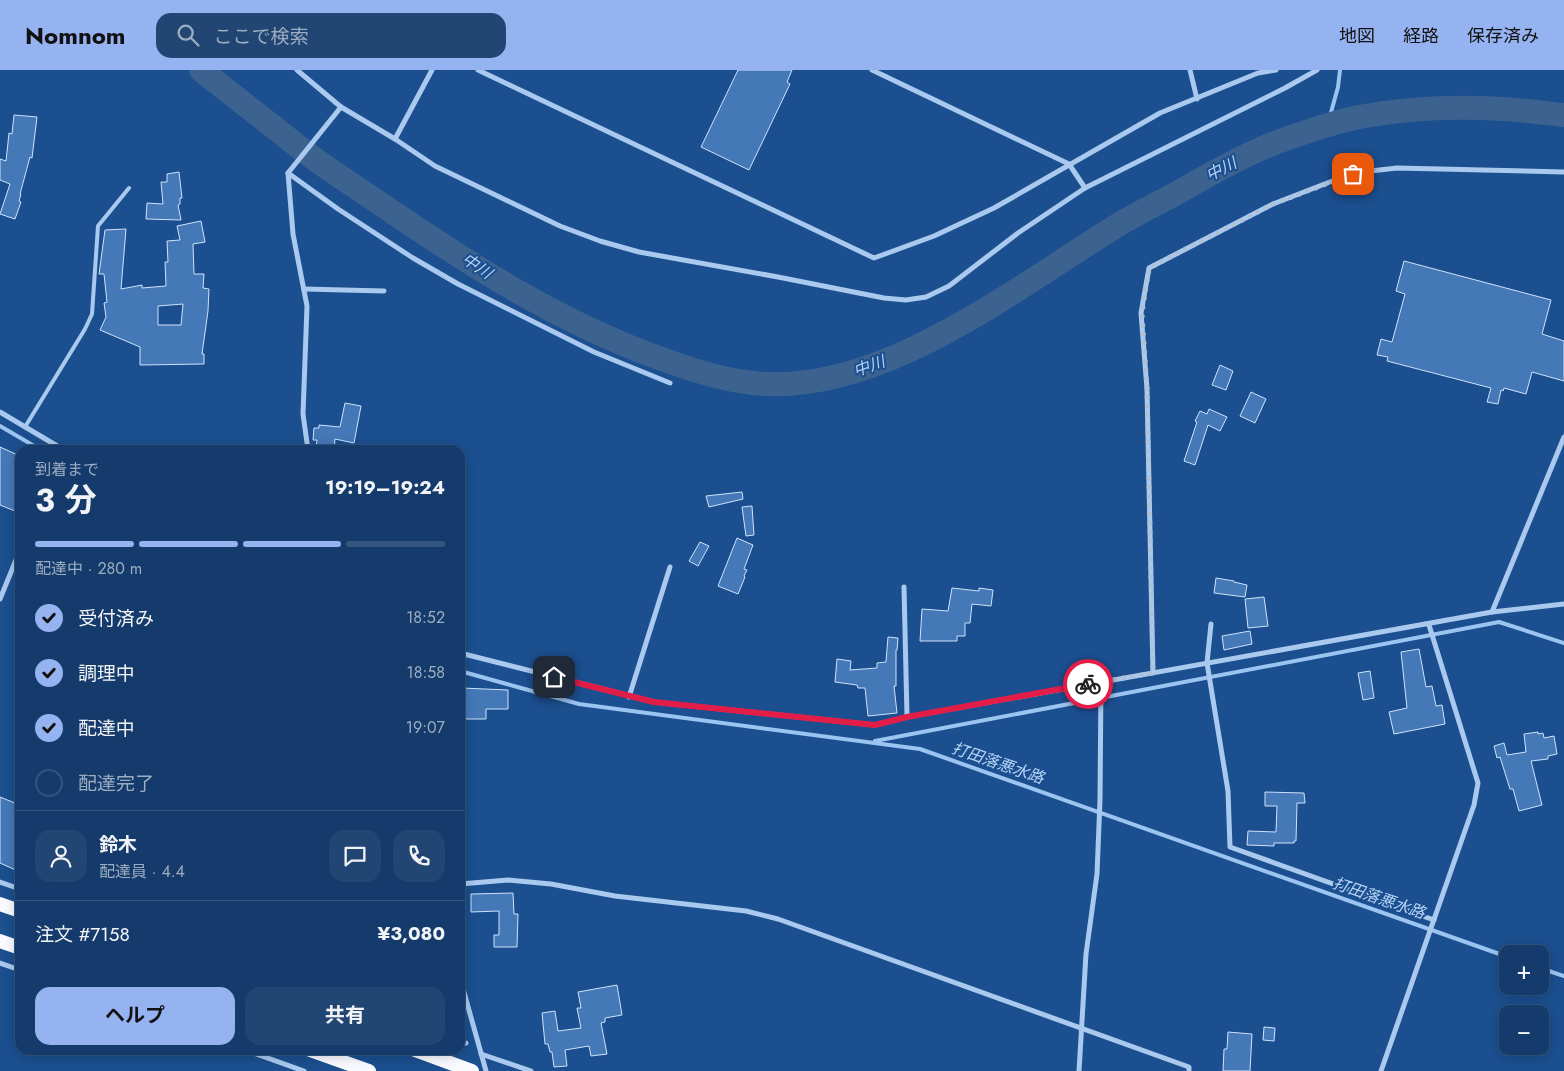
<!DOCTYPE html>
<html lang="ja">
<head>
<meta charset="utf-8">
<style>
	:root { --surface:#143b6b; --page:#214673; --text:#f1f3f6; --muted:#9dadc1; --line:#33557e; --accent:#95b2f1 }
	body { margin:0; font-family:Jost,"Noto Sans JP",sans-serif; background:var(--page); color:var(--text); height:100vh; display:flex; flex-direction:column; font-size:19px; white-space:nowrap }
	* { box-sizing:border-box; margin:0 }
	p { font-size:16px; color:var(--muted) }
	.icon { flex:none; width:28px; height:28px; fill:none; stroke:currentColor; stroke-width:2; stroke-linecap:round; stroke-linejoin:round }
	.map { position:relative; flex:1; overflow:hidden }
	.panel { position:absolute; left:15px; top:375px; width:450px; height:610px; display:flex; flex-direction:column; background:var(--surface); border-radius:15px; box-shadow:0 2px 12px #0003,0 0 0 1px var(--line) }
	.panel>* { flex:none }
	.buttons { position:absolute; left:1499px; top:875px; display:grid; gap:10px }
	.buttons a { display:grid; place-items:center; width:50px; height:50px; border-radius:10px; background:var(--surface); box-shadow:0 2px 12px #0003,0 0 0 1px var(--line); font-size:25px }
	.pin { position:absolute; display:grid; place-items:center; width:42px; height:42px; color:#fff; margin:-21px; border-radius:10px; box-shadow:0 2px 8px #0006 }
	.courier { position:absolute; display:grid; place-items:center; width:50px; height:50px; margin:-25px; border:4px solid #e11d48; border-radius:50%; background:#fff; color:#222; box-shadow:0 1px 6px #0007 }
	.head em { font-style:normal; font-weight:700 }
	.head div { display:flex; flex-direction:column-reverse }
	.head { display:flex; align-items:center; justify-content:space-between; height:85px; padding:0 20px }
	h1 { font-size:32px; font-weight:700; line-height:38px }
	.bar { display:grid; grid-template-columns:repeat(4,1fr); gap:8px 5px; align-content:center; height:60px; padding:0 20px }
	.bar i { height:6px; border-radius:4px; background:var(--line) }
	.bar .selected { background:var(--accent) }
	.bar p { grid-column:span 4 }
	.line { display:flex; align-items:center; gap:12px; padding:0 20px; border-top:1px solid var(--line) }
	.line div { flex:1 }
	.round { display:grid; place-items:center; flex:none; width:52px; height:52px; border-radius:15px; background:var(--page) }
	ol { padding:0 20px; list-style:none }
	li { display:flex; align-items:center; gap:15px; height:55px }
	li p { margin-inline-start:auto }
	li .icon { padding:5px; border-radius:50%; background:var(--accent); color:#111; stroke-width:4 }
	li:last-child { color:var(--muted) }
	li i { width:28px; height:28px; border:2px solid var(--line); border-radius:50% }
	.primary-button { display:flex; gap:10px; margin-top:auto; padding:10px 20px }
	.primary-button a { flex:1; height:58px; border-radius:15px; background:var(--accent); color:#111; font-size:20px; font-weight:700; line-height:58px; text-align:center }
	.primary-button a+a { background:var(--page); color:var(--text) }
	header { display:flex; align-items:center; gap:30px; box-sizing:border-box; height:70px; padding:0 25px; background:var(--accent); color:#111 }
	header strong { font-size:24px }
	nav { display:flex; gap:28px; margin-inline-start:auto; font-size:18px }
	.search { width:350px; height:45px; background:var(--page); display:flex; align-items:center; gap:12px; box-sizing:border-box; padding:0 18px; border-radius:15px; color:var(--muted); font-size:19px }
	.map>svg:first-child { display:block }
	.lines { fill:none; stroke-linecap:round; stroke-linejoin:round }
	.stream { stroke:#9cc4f0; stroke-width:4 }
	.river { stroke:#3c6290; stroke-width:24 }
	.building { fill:#4478b7; stroke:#cfe3fa; fill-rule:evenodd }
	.service { stroke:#a9c9ee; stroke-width:4 }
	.minor { stroke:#a9c9ee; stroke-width:5 }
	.trunk { stroke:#f8faff; stroke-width:14 }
	.done { stroke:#afc1d8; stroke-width:5; stroke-dasharray:0 9 }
	.route { stroke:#e11d48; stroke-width:6 }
	.labels { text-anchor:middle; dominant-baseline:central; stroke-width:4; stroke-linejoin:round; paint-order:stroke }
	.water-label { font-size:16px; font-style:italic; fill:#b5d3f5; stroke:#1b4f8f }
</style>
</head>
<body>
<header>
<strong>Nomnom</strong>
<div class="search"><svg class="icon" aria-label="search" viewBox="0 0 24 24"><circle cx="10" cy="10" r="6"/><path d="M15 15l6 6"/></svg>ここで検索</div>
<nav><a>地図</a><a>経路</a><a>保存済み</a></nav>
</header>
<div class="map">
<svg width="1564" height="1001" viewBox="0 0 1564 1001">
	<rect width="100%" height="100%" fill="#1b4f8f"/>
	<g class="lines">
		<g class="stream">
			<polyline points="1327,57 1338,17 1340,0"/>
			<polyline points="0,356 41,380"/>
			<polyline points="460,601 579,634 920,679 1508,887"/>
			<polyline points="875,671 1499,552 1564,573"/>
			<polyline points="1540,898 1564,906"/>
		</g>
		<path class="river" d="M 201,0 C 237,28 273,57 309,85 C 338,106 368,125 397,145 C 475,198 555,248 643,282 C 678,295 715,309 753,313 C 877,327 1010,222 1110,160 C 1132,146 1155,135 1177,123 C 1205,107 1234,90 1265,77 C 1292,66 1331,53 1359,47 C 1406,38 1456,36 1503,39 C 1524,40 1544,43 1564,45"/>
	</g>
	<g class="building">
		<polygon points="738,0 792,0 787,12 790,14 749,100 701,77"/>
		<polygon points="14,45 37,47 32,88 30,87 20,124 21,124 19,131 21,132 15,149 0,144 10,114 0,110 0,89 6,91 9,63 12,64"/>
		<polygon points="179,102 182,128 180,128 180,134 178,135 181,150 146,149 147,133 163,134 161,112 167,112 167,104"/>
		<path d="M 201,151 L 205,172 L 193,174 L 194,204 L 204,204 L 203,218 L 209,219 L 208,241 L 202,284 L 204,284 L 204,294 L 140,295 L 140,277 L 100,260 L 106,247 L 104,233 L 107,232 L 104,204 L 99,204 L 105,160 L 126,159 L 121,219 L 142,215 L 142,218 L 166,216 L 165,192 L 168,192 L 167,171 L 180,170 L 177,156 ZM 183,234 L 181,255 L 158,255 L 158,236 Z"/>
		<polygon points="1404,191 1551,230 1542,264 1564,271 1564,311 1532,302 1526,324 1504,318 1503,321 1501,320 1498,334 1487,332 1491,318 1387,291 1388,287 1377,285 1381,269 1392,272 1405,224 1396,221"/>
		<polygon points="1220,295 1233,301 1226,320 1212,315"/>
		<polygon points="1251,322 1266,329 1255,353 1240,346"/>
		<polygon points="345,333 361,336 354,373 335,369 334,380 316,378 317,370 313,370 314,358 319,358 319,355 340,357"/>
		<polygon points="1209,339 1227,347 1220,361 1208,355 1195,395 1184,391 1197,352 1195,351 1200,341 1207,344"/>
		<polygon points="0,377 20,386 20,443 0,435"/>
		<polygon points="742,422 743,429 709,437 706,426"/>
		<polygon points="752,436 754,465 746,466 742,437"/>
		<polygon points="737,468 753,475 744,499 747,500 744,506 745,507 738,524 718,516"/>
		<polygon points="700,472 709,476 698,496 689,491"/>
		<polygon points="1216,508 1234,511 1234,512 1247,515 1245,527 1214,523"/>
		<polygon points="952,518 979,521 979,518 993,520 991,536 972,534 970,553 965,553 965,566 957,566 957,571 920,571 922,539 948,541"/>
		<polygon points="1264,527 1268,556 1248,558 1245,529"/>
		<polygon points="1250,561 1252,574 1224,580 1222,566"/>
		<polygon points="888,567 898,568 897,580 896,580 896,616 894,616 897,643 868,646 865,618 858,618 857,615 835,612 837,589 851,591 850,600 877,598 877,593 886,592"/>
		<polygon points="1419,579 1426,617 1432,616 1436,636 1442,635 1445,654 1394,664 1389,642 1407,638 1401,582"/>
		<polygon points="1370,601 1374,628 1363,630 1358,603"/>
		<polygon points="462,618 508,620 508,639 486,639 486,649 463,649"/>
		<polygon points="1538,662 1538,664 1543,663 1544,668 1554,666 1557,684 1548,686 1548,689 1531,691 1542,735 1519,741 1513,719 1510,719 1500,687 1497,688 1494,676 1504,673 1507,685 1526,682 1524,664"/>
		<polygon points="1265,722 1304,723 1305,733 1297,733 1296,771 1294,771 1294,773 1274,773 1274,776 1247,775 1248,761 1276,762 1277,736 1265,736"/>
		<polygon points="0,727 20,735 20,802 0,793"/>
		<polygon points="513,823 514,844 518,844 517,877 494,877 494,865 499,865 499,841 471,842 471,824"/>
		<polygon points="617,915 622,945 605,948 605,952 601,953 607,984 591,986 589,976 565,980 567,996 554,997 552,982 550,982 548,974 545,974 542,943 555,941 558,961 581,958 577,938 581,938 578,922"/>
		<polygon points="1264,957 1275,958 1274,971 1263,970"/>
		<polygon points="1228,962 1252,964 1250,1001 1223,1001 1224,979 1227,979"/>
	</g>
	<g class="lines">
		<polyline class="service" points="25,357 85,259 92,244 98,156 129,118"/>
		<g class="minor">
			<polyline points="297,0 341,37 395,69 435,96 560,156 600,171 639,182 778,207 884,228 906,230 926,227 949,216 1018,163 1085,118 1285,18 1317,0"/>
			<polyline points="478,0 874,188 934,166 994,138 1160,43 1258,3 1276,0"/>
			<polyline points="872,0 1069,94 1085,118"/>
			<polyline points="1190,0 1197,29"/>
			<polyline points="395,69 432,0"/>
			<polyline points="288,103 338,139 413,188 458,214 594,282 670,313"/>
			<polyline points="304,219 384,221"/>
			<polyline points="0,342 64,380"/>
			<polyline points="308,380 303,344 307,236 293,164 288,103 341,37"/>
			<polyline points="904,517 907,647"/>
			<polyline points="0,529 20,480"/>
			<polyline points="1492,542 1564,367"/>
			<polyline points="1211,554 1207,593 1228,721 1230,777 1434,850"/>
			<polyline points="460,583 654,632 875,655 907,647 1492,542 1564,534"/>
			<polyline points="1153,603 1147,319 1141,243 1149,198 1273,134 1353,103 1397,98 1564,102"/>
			<polyline points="629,627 670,497"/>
			<polyline points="0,812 20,819"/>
			<polyline points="460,814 508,810 551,814 615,826 746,841 778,849 1189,997 1189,1001"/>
			<polyline points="0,893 20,900"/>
			<polyline points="460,908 486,1001"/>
			<polyline points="460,974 466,973"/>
			<polyline points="245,980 304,1001"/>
			<polyline points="481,984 531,1001"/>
			<polyline points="1079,1001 1086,884 1097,804 1100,730 1101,612"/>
			<polyline points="1381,1001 1474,735 1478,713 1429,555"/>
		</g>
		<g class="trunk">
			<polyline points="0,834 20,841"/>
			<polyline points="0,871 20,878"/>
			<polyline points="310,980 369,1001"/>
			<polyline points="415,980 472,1001"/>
		</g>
	</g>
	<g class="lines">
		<polyline class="done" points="1088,614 1153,603 1147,319 1142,243 1149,198 1273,134 1353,104"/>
		<polyline class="route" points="554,607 654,632 875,655 907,647 1088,614"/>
	</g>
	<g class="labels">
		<g class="water-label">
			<text transform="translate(1221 99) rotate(-27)">中川</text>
			<text transform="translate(477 196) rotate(34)">中川</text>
			<text transform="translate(869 296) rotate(-20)">中川</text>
			<text transform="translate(998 693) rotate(19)">打田落悪水路</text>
			<text transform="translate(1379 828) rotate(19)">打田落悪水路</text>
		</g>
	</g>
</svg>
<div class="buttons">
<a>+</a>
<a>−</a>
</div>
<div class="pin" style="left:1353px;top:104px;background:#ea580c"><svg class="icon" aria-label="bag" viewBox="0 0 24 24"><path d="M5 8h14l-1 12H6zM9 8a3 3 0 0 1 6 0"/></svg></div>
<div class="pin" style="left:554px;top:607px;background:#1f2937"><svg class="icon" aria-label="home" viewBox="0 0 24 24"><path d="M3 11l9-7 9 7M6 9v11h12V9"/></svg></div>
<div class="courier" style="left:1088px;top:614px"><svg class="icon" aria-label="bike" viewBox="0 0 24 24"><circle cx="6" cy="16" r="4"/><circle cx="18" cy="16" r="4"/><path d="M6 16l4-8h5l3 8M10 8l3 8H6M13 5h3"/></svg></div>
<section class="panel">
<div class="head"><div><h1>3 分</h1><p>到着まで</p></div><em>19:19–19:24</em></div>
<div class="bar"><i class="selected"></i><i class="selected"></i><i class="selected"></i><i></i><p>配達中 · 280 m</p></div>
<ol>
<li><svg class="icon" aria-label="check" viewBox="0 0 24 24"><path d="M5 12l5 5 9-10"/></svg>受付済み<p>18:52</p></li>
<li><svg class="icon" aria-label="check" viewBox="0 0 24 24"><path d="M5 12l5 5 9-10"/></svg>調理中<p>18:58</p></li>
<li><svg class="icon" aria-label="check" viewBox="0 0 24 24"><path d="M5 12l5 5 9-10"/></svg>配達中<p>19:07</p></li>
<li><i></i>配達完了</li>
</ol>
<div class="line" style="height:90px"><a class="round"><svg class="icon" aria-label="person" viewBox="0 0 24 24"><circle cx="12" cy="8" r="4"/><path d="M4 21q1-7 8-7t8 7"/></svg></a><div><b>鈴木</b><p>配達員 · 4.4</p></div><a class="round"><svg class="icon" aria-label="chat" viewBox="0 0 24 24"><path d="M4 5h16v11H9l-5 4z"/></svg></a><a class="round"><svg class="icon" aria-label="phone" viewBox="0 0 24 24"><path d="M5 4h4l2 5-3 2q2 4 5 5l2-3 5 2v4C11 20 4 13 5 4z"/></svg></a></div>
<div class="line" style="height:65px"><div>注文 #7158</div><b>¥3,080</b></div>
<div class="primary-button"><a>ヘルプ</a><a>共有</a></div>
</section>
</div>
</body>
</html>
